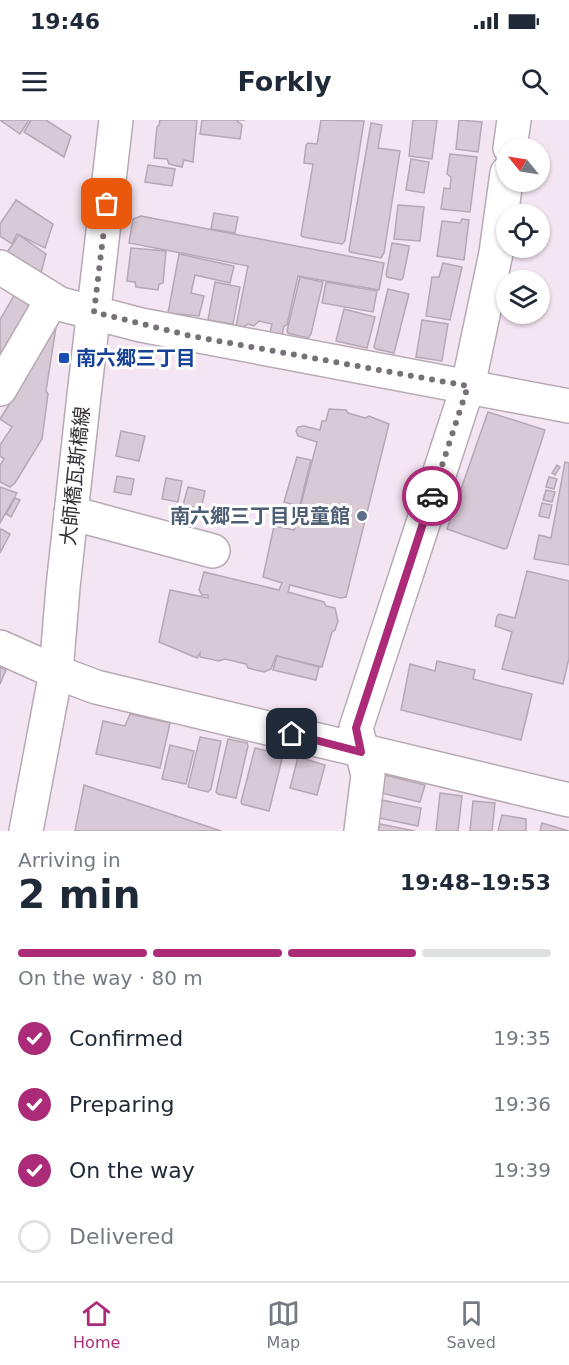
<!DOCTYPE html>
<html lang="en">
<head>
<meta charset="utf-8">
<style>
	:root { --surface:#fff; --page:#f2f2f3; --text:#1f2937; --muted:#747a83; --line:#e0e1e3; --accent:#ab2b79 }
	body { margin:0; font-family:"DejaVu Sans","Noto Sans JP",sans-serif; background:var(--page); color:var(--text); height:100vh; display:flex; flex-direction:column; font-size:22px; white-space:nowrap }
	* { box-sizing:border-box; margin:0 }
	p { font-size:20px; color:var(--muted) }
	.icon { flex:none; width:33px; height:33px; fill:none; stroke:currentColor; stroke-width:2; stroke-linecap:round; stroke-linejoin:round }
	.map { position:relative; height:711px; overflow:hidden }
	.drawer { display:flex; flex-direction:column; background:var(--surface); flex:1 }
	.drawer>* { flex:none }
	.needle { width:39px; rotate:300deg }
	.tools { position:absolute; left:496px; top:18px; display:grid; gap:12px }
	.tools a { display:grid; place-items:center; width:54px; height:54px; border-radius:50%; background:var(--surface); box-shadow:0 2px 4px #0004; font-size:30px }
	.pin { position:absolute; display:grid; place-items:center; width:51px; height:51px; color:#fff; margin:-26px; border-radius:12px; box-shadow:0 3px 9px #0006 }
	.courier { position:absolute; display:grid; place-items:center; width:60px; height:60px; margin:-30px; border:4px solid #ab2b79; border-radius:50%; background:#fff; color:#222; box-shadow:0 2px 8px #0007 }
	.overview em { font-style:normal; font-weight:800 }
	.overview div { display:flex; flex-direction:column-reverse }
	.overview { display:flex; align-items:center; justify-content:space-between; height:102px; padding:0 18px }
	h1 { font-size:39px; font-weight:800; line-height:45px }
	.bar { display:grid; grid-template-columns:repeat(4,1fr); gap:9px 6px; align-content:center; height:72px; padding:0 18px }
	.bar i { height:8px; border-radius:4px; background:var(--line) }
	.bar .selected { background:var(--accent) }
	.bar p { grid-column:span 4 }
	ol { padding:0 18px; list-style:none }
	li { display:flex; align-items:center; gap:18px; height:66px }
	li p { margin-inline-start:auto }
	li .icon { padding:6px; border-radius:50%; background:var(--accent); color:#fff; stroke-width:4 }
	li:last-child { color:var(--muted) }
	li i { width:33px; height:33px; border:3px solid var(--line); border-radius:50% }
	.status { display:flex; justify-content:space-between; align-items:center; height:42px; padding:0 30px; background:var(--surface); direction:ltr }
	.status svg { height:16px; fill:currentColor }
	header { display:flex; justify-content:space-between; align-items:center; height:78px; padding:0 18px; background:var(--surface); font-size:27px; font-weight:800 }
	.dock { display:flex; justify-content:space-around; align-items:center; height:84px; border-top:2px solid var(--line); background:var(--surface); font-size:16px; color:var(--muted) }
	.dock a { display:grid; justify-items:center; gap:3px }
	.dock .selected { color:var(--accent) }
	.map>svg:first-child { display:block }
	.building { fill:#d7c9d6; stroke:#b5a8b4; stroke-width:1.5 }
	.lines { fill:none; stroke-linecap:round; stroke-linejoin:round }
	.minor-casing { stroke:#b7aab6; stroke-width:36 }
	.minor { stroke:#fff; stroke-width:33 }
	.done { stroke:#787078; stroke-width:6; stroke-dasharray:0 10.8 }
	.route { stroke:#ab2b79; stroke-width:8 }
	.transit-dot { fill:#1a4fb4; stroke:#fff; stroke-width:2 }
	.service-dot { fill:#5c6f8a; stroke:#fff; stroke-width:2 }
	.labels { text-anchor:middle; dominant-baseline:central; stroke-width:6; stroke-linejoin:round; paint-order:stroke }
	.transit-label { font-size:20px; font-weight:bold; fill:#164399; stroke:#fff; text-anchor:start }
	.street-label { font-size:20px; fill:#363136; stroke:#fff }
	.service-label { font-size:20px; font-weight:bold; fill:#4e5e75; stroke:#fff; text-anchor:end }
</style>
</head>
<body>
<div class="status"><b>19:46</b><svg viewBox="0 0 49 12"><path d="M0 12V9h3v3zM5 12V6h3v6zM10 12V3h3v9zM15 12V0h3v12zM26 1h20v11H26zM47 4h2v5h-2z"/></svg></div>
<header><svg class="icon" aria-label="menu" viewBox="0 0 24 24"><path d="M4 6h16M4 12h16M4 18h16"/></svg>Forkly<svg class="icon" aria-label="search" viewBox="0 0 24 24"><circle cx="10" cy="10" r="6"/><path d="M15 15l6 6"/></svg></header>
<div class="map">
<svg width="569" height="711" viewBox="0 0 569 711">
	<rect width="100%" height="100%" fill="#f3e5f2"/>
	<g class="building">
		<polygon points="0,0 29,0 20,14"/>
		<polygon points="31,0 46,0 71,16 64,37 24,12"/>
		<polygon points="160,0 197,0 193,42 184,40 182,47 169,44 167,39 154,38 157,7 159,5"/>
		<polygon points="202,0 245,0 236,0 242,5 240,19 200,14"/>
		<polygon points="321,0 364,1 345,121 342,124 303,117 301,115 313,44 304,43 306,25 308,23 317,24"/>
		<polygon points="413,0 437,0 432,39 409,36"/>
		<polygon points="459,0 482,2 478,32 456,29"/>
		<polygon points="371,3 382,5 378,28 400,31 384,133 381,138 350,132 349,130"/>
		<polygon points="450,34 477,37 470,92 441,89 444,68 450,69 451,57 447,54"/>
		<polygon points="411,39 429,42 424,73 406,70"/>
		<polygon points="148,45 175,49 172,66 145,62"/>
		<polygon points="16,80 53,104 45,128 17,114 12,124 0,116 0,104"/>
		<polygon points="398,85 424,87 420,121 394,119"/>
		<polygon points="214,93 238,97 235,113 211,109"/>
		<polygon points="141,96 384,143 379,170 298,156 287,205 284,206 282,215 270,212 272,204 259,201 254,206 248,204 243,207 236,206 248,146 129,123 133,99"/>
		<polygon points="462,99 469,100 464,140 437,136 442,101 460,103"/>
		<polygon points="19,115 46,134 38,164 1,141"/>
		<polygon points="392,123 409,126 409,128 403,158 401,160 387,157 386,155"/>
		<polygon points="131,128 166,131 163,163 159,164 158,170 136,167 135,162 127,161"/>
		<polygon points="179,134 234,146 230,163 195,155 191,173 204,176 199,196 168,193"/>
		<polygon points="443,143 462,147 450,200 426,196 432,157 439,157"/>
		<polygon points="300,157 323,162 311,214 308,218 288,213 287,211"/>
		<polygon points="215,162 240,167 233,204 208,200"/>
		<polygon points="326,162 377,171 373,192 322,183"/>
		<polygon points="388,169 409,174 394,233 376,229 374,227"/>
		<polygon points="16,172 40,186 0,240 0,200"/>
		<polygon points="344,189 375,197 367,228 336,221"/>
		<polygon points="422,200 448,204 442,241 416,237"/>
		<polygon points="51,206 56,207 46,271 48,274 42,319 15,363 10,367 0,362 0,345 4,339 0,336 0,325 12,307 0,299 21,266 17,263"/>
		<polygon points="329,289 346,290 348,293 365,298 369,296 389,304 346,477 340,478 290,465 288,472 324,482 326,486 335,488 338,501 335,510 332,512 322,547 276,536 271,549 264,552 248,548 246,544 225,539 219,541 200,537 200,533 197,538 159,522 170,470 208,478 208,475 202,475 199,470 204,452 279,470 282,463 263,457 274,406 294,410 295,408 317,322 298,316 296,311 298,307 304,306 320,310 322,301 326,301"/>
		<polygon points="488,292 545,310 507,428 504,429 447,409"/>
		<polygon points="121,311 145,316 139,341 116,336"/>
		<polygon points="297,337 311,340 300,385 298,386 284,382"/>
		<polygon points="565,342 569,343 569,445 534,439 539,415 551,418"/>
		<polygon points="557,345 560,347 555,355 552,353"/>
		<polygon points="117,356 134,359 131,375 114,372"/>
		<polygon points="549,357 557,359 554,369 546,367"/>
		<polygon points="166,358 182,361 178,382 162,379"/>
		<polygon points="0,367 17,373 0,403"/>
		<polygon points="188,367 205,371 201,389 183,385"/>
		<polygon points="546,370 555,372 552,382 543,380"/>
		<polygon points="15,378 20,380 11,397 6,394"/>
		<polygon points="542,383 552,385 549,398 539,396"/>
		<polygon points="1,409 10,414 0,433 0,411"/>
		<polygon points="527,451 569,461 569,538 563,564 502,549 512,512 495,506 497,496 499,494 515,498"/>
		<polygon points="277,536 319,547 316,560 273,550"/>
		<polygon points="437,541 475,550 473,559 532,574 521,620 401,590 410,544 435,551"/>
		<polygon points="0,547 6,550 0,564"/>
		<polygon points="130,594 170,603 160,648 96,634 103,601 125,606"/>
		<polygon points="200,617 221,621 211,669 208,672 188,667"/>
		<polygon points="228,619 247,623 248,626 236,678 218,674 216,672"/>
		<polygon points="170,625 194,631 186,664 162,659"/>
		<polygon points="255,628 283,635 269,691 242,684 241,682"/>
		<polygon points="298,637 325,645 317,675 290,668"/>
		<polygon points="385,655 425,665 420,682 381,673"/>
		<polygon points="84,665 221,711 75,711"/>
		<polygon points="440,673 462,676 458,711 436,711"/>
		<polygon points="382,680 421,688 418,706 379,698"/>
		<polygon points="473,681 495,683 492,711 470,711"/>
		<polygon points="502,695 526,699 526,711 498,711"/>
		<polygon points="542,703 569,711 540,711"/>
		<polygon points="380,704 415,711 378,711"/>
	</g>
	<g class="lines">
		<defs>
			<g id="minor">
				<polyline points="510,28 514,0"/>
				<polyline points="0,147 60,184 141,205 569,286"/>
				<polyline points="0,269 52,180"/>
				<polyline points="71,393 213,431"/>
				<polyline points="0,527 56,552 96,567 569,680"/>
				<polyline points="26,711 56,552 63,467 84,275 116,0"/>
				<polyline points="361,711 368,655 356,608 468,266 496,133 507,53"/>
			</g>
		</defs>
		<use href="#minor" class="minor-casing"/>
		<use href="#minor" class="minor"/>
	</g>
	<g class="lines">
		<polyline class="done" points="107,84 94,192 191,216 468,266 432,376"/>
		<polyline class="route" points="292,614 361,632 356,608 432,376"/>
	</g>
	<rect class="transit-dot" x="58" y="232" width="12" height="12" rx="3"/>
	<circle class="service-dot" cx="362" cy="396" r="6"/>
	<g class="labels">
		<g class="transit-label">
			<text x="76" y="238">南六郷三丁目</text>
		</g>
		<g class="street-label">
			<text transform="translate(75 356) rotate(-84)">大師橋瓦斯橋線</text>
		</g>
		<g class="service-label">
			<text x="350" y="396">南六郷三丁目児童館</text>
		</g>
	</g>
</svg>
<div class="tools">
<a><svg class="needle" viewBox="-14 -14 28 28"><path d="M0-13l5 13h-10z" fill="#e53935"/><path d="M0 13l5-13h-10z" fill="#747a83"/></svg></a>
<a><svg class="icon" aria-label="locate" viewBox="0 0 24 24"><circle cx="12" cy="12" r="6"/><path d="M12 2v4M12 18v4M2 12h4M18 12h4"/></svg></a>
<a><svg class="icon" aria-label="layers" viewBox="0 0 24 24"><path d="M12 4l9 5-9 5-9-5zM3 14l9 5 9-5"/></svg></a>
</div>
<div class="pin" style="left:107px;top:84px;background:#ea580c"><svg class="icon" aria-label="bag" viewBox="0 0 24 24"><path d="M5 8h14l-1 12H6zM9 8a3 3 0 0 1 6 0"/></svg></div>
<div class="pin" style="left:292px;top:614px;background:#1f2937"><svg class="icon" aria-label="home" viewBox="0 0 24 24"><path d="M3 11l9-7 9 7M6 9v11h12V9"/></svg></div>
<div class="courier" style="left:432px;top:376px"><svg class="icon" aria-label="car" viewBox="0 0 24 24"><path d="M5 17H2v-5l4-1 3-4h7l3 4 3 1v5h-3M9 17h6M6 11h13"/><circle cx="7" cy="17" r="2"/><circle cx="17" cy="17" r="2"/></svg></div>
</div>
<section class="drawer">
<div class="overview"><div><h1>2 min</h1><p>Arriving in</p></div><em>19:48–19:53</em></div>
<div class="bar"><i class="selected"></i><i class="selected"></i><i class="selected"></i><i></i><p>On the way · 80 m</p></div>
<ol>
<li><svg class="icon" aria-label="check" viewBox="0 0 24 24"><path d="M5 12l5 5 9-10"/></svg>Confirmed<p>19:35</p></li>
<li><svg class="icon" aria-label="check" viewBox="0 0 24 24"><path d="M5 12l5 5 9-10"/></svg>Preparing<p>19:36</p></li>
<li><svg class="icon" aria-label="check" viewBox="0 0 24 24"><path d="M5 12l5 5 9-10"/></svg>On the way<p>19:39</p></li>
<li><i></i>Delivered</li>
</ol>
</section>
<nav class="dock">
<a class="selected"><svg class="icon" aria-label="home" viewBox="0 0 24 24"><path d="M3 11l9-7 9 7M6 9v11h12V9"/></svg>Home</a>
<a><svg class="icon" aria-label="map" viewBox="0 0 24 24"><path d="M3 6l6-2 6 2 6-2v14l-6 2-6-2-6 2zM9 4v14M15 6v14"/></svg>Map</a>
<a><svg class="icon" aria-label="saved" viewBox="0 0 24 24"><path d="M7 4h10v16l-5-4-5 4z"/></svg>Saved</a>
</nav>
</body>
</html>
